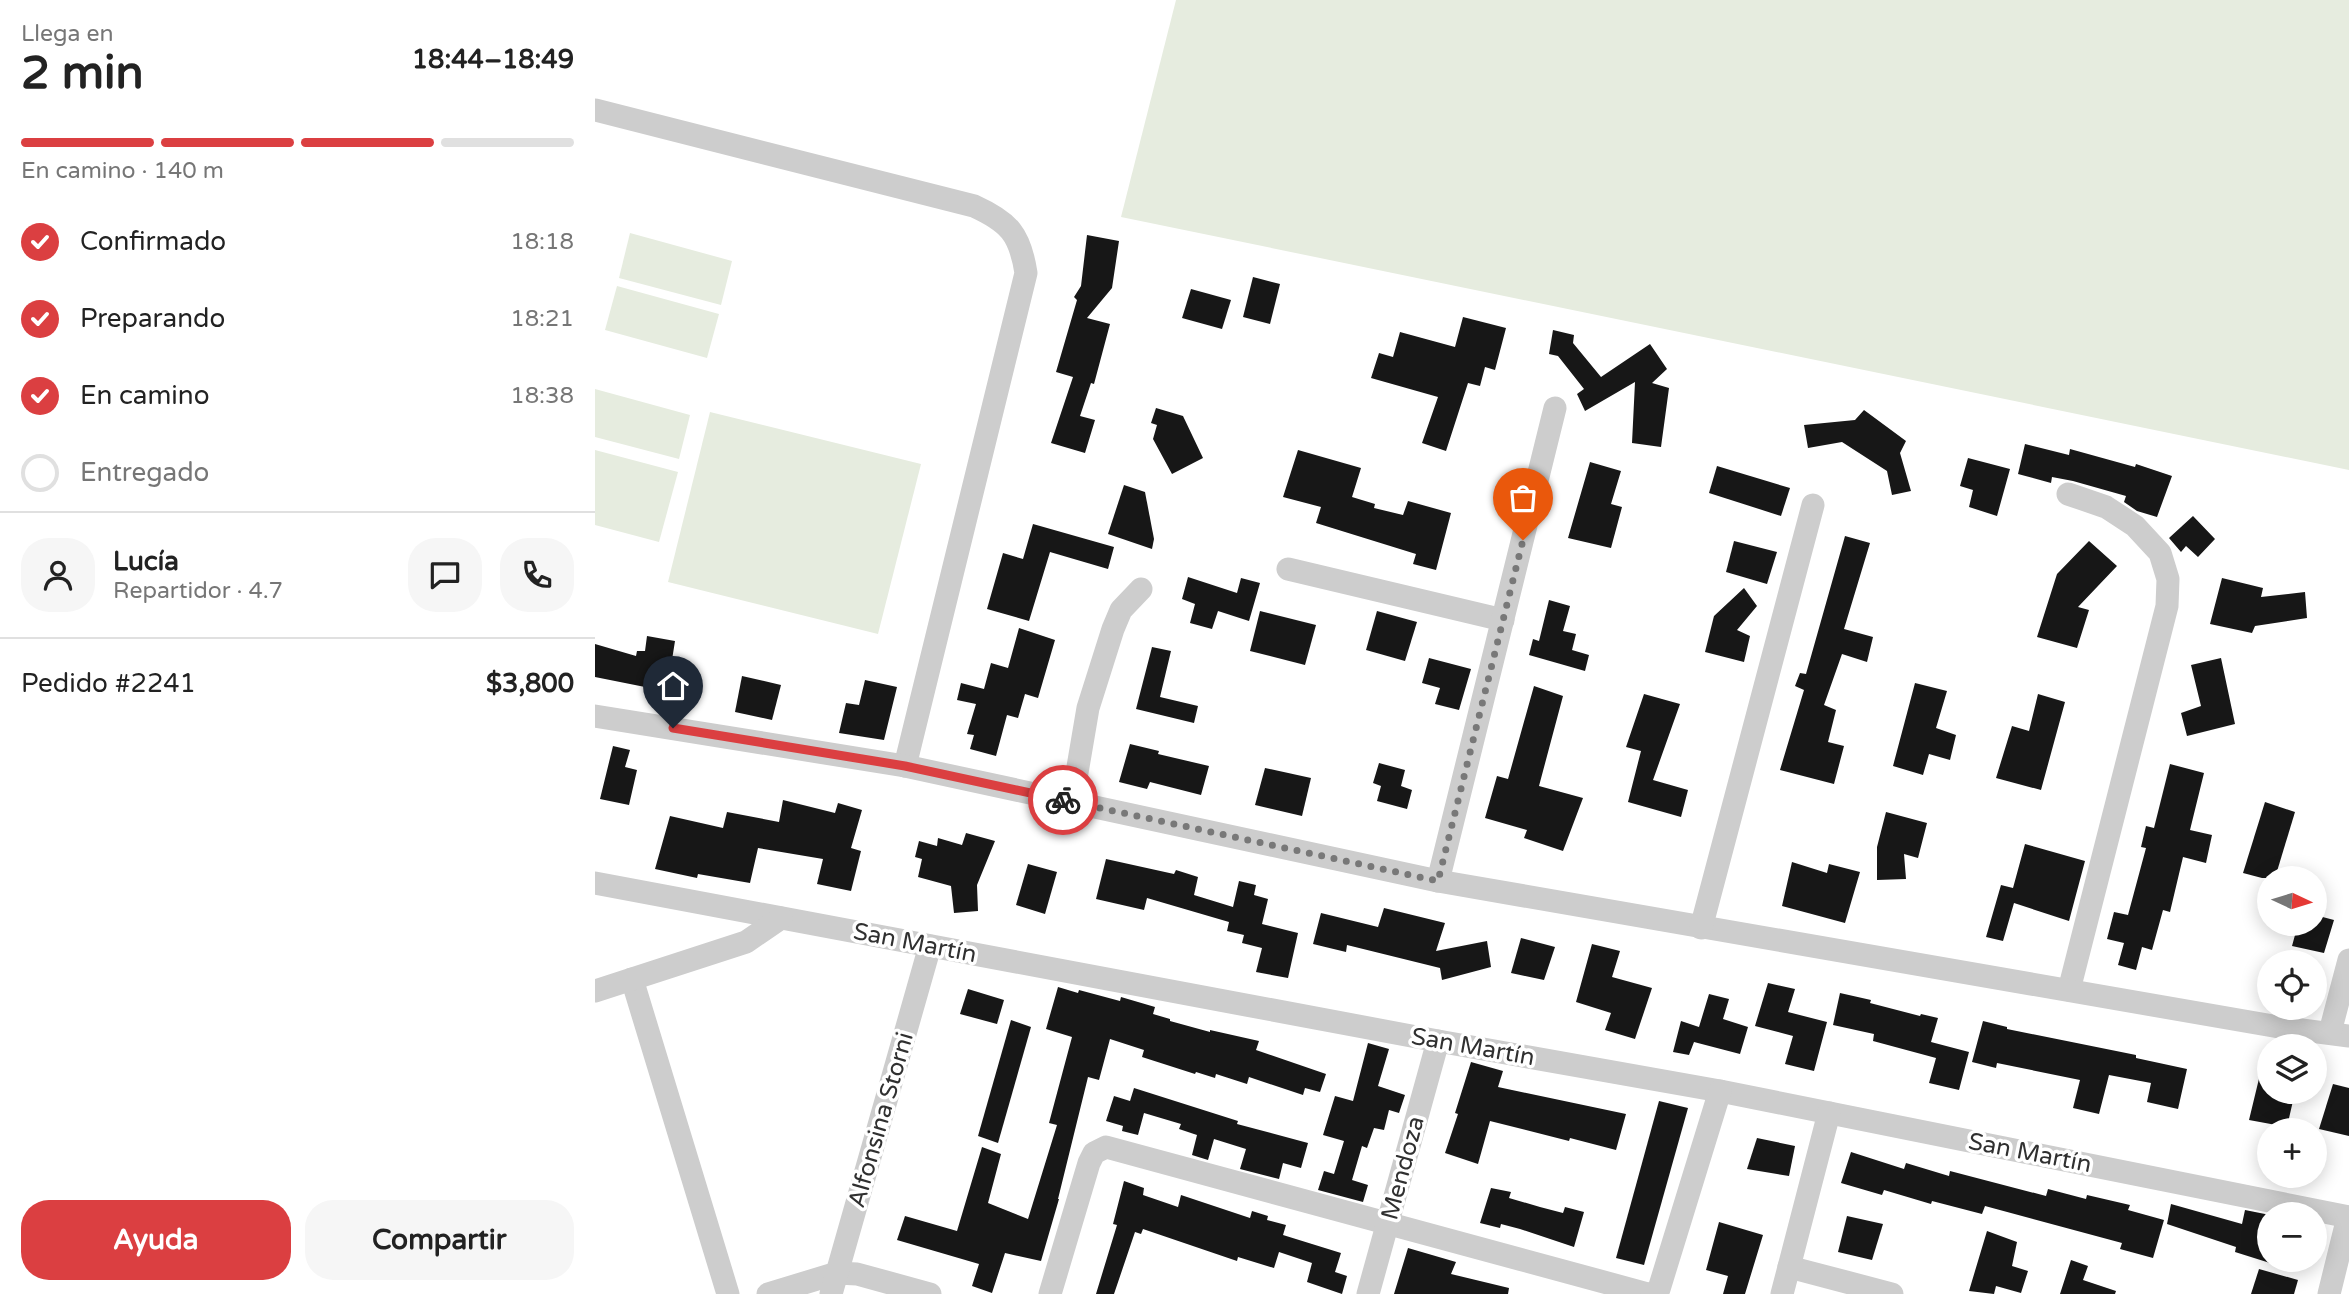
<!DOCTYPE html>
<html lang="es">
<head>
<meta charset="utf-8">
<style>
	:root { --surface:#fff; --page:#f6f6f6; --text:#222; --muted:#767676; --line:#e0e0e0; --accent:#db3f41 }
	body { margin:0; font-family:"Varela Round",sans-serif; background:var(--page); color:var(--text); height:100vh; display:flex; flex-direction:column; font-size:26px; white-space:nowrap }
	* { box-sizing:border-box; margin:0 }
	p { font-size:23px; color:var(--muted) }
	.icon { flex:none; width:38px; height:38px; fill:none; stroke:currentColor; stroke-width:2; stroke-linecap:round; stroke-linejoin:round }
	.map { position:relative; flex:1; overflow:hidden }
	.side { display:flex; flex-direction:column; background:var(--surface); width:595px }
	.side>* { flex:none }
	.needle { width:46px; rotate:94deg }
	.buttons { position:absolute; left:1662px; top:866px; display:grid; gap:14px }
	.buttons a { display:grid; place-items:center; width:70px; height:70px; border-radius:50%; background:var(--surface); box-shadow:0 4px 18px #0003; font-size:35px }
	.pin { position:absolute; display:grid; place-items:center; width:60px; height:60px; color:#fff; margin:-72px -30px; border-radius:50% 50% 50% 0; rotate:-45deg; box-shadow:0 0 7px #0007 }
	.pin .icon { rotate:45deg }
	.courier { position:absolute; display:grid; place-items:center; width:70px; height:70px; margin:-35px; border:5px solid #db3f41; border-radius:50%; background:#fff; color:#222; box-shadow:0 2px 9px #0007 }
	.summary em { font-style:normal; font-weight:800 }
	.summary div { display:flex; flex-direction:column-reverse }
	.summary { display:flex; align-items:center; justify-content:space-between; height:119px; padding:0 21px }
	h1 { font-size:46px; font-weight:800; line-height:52px }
	.bar { display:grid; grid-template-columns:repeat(4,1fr); gap:10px 7px; align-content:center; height:84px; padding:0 21px }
	.bar i { height:9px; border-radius:5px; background:var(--line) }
	.bar .selected { background:var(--accent) }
	.bar p { grid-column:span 4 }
	.line { display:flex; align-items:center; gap:18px; padding:0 21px; border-top:2px solid var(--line) }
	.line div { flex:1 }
	.round { display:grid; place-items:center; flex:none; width:74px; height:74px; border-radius:28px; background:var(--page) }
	ol { padding:0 21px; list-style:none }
	li { display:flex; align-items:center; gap:21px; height:77px }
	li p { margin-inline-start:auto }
	li .icon { padding:7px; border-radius:50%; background:var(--accent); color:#fff; stroke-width:4 }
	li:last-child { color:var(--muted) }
	li i { width:38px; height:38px; border:4px solid var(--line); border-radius:50% }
	.primary-button { display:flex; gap:14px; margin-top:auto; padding:14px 21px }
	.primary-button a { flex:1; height:80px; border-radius:28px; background:var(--accent); color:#fff; font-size:28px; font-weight:800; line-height:80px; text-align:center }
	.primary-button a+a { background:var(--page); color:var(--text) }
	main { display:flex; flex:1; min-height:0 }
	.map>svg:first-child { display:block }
	.green { fill:#e6ecdf }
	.building { fill:#171717 }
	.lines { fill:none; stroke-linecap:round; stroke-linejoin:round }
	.minor { stroke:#cdcdcd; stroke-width:23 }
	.done { stroke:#787878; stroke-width:7; stroke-dasharray:0 12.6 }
	.route { stroke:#db3f41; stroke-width:9 }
	.labels { text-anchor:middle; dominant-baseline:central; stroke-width:7; stroke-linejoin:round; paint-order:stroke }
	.street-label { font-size:24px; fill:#303030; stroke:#fff }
</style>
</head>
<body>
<main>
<section class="side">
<div class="summary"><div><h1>2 min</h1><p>Llega en</p></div><em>18:44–18:49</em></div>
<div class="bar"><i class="selected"></i><i class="selected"></i><i class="selected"></i><i></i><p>En camino · 140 m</p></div>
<ol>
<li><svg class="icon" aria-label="check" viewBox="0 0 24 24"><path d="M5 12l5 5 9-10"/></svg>Confirmado<p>18:18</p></li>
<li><svg class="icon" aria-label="check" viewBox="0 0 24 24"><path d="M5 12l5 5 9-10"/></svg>Preparando<p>18:21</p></li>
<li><svg class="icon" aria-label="check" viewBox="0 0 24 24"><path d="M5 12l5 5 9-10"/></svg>En camino<p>18:38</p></li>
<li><i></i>Entregado</li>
</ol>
<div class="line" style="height:126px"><a class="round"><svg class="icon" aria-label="person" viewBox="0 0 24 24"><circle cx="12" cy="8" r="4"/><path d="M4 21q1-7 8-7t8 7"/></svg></a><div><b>Lucía</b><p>Repartidor · 4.7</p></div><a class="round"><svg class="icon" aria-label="chat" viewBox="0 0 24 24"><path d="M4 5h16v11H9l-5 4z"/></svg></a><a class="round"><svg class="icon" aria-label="phone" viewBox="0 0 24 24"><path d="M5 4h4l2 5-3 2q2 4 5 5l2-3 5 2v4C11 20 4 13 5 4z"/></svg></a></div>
<div class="line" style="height:91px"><div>Pedido #2241</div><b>$3,800</b></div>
<div class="primary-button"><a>Ayuda</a><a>Compartir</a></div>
</section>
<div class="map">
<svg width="1754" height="1294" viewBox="0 0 1754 1294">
	<rect width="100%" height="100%" fill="#fff"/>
	<g class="green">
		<polygon points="581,0 1754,0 1754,470 526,217"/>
		<polygon points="35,233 137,261 126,305 24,278"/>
		<polygon points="22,286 124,314 112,358 10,330"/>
		<polygon points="0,389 95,415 84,459 0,437"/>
		<polygon points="115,412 326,464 283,634 73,582"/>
		<polygon points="0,450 83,472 64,542 0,525"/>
	</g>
	<g class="building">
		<polygon points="492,235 524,241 517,288 492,318 515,324 499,384 496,383 485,416 500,420 490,453 456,443 478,377 461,372 482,300 479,297 486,286"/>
		<polygon points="658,277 685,284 675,324 648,317"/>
		<polygon points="596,289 636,300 627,329 587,318"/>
		<polygon points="868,317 911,328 900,370 890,367 885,386 873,383 851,451 827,443 843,397 776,378 784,353 798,357 805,332 860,347"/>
		<polygon points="958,330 979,335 978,343 1006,377 1055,344 1072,369 1057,383 1074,388 1066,447 1037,443 1040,382 990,411 982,394 989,389 963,356 954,354"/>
		<polygon points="561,408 588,416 608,458 577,474 558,439 562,425 556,423"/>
		<polygon points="1269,410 1311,441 1305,453 1316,491 1297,495 1292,471 1247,442 1213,448 1209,425 1260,420"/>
		<polygon points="1430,444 1474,455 1475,449 1540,467 1541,464 1577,476 1562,517 1542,511 1529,502 1531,496 1478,481 1457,477 1456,483 1423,474"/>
		<polygon points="703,450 766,468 757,497 780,504 779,508 808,515 813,501 856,513 841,570 818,564 821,554 721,523 726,507 688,497"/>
		<polygon points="1373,458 1415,469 1402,516 1374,507 1378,490 1365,486"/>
		<polygon points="995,462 1026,471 1016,504 1027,507 1016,548 973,538"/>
		<polygon points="1122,466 1195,488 1186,516 1114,493"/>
		<polygon points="529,485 550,492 559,539 557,549 513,534"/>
		<polygon points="1598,516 1620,539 1603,557 1591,546 1586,552 1574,538"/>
		<polygon points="438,524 519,547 513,569 455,552 434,621 392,609 408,553 428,559"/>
		<polygon points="1250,536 1275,543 1249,629 1278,637 1272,662 1247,654 1229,705 1241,710 1233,742 1249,746 1239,784 1185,770 1209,690 1200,686 1205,673 1211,674"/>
		<polygon points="1139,541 1182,552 1172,584 1131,572"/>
		<polygon points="1494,541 1522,566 1483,607 1494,610 1482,648 1442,637 1462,574"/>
		<polygon points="593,577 642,593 646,578 665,583 654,621 623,611 617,629 595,623 600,604 587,599"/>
		<polygon points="1627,578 1668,588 1666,597 1710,592 1712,618 1660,626 1657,633 1615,624"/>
		<polygon points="1149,588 1162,606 1142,630 1155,636 1149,662 1110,652 1119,616"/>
		<polygon points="954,600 975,606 968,631 981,634 977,650 994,655 990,671 934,655 938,639 944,641"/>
		<polygon points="665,611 721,625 710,665 655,651"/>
		<polygon points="782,611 822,622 810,661 771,650"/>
		<polygon points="424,628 460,640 443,698 430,694 423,718 412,715 401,756 375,749 379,735 372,734 381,704 362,700 366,683 389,689 396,663 413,668"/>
		<polygon points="52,636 80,641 77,660 88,663 85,694 0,677 0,644 41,656 42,651 50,651"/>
		<polygon points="557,647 576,651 565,697 603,706 599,723 541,709"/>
		<polygon points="834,658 876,669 864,710 840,704 845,688 827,683"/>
		<polygon points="1626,658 1640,724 1592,736 1586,713 1606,706 1596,665"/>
		<polygon points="147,676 186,685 177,720 140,712"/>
		<polygon points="270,680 302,687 289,740 244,733 251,703 264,705"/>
		<polygon points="1320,683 1352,691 1341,728 1361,735 1355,760 1334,754 1328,775 1298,766"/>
		<polygon points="939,686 968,696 944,786 988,798 968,851 929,838 932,830 890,818 902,776 913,779"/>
		<polygon points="1049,694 1085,704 1058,780 1093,790 1086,817 1033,802 1046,751 1031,747"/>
		<polygon points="1443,694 1470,702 1446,790 1401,778 1417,726 1434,731"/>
		<polygon points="535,744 564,751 563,754 614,766 606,795 555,782 552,789 524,782"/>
		<polygon points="18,746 35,750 30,767 42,770 34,805 5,799"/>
		<polygon points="784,763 810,770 806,786 817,790 812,809 782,801 786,786 778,783"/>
		<polygon points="1575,764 1609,773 1595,830 1617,835 1611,863 1588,857 1575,912 1568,910 1557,950 1547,947 1541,970 1523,965 1529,943 1512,939 1519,912 1533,915 1551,848 1546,847 1551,826 1559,828"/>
		<polygon points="670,768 716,778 707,816 660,805"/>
		<polygon points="188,800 240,813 243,803 267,810 256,848 266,851 256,891 222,884 228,859 163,848 155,883 103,874 102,878 60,869 75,816 128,828 132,812 184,822"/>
		<polygon points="1670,802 1700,812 1680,878 1667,878 1648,873"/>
		<polygon points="1291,812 1332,823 1323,858 1309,854 1311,879 1282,880 1282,847"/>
		<polygon points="371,833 400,841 382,885 383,911 359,913 356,886 323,877 327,859 320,857 324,841 342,846 343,838 367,845"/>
		<polygon points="1430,844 1490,861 1474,921 1419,903 1408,941 1391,937 1406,885 1418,888"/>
		<polygon points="511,859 579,874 581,870 603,877 599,895 638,907 644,881 661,885 659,895 673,899 667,924 703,933 693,978 661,972 667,948 647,943 649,935 632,931 634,922 552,898 549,910 501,899"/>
		<polygon points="1197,862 1232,873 1234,864 1265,872 1250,923 1187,906"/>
		<polygon points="433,864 462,872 450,914 421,905"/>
		<polygon points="789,908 850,923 841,951 892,941 896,967 847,980 845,968 752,945 751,952 718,944 726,913 783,927"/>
		<polygon points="1720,915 1739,920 1729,953 1697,946 1703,924 1720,924"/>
		<polygon points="926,938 960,947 949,980 916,973"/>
		<polygon points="997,944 1025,951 1017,977 1057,988 1040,1039 1010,1030 1016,1013 981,1002"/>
		<polygon points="1173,983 1200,989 1193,1012 1232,1022 1219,1071 1190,1064 1198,1036 1160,1026"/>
		<polygon points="463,987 483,993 484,990 525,1001 526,997 560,1007 558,1014 575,1019 575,1021 615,1032 615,1030 664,1041 661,1050 731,1074 725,1092 710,1088 708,1095 654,1077 652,1084 621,1074 620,1078 601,1072 600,1074 547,1057 549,1050 515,1039 504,1080 493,1077 463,1199 464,1199 446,1261 410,1253 397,1293 377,1286 384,1264 302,1240 310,1216 362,1231 387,1147 406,1154 393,1203 433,1219 462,1125 454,1123 477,1037 451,1029"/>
		<polygon points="373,989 409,1000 402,1024 365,1014"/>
		<polygon points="1245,993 1276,1000 1275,1003 1325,1016 1326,1014 1343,1018 1336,1042 1374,1052 1364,1090 1334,1083 1341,1058 1278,1041 1279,1034 1238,1025"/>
		<polygon points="1114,994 1134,999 1128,1019 1153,1027 1145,1054 1099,1042 1094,1055 1078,1052 1086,1021 1104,1027"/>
		<polygon points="416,1020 436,1027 403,1143 383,1136"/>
		<polygon points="1388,1021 1412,1027 1412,1029 1541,1055 1541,1058 1592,1069 1583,1109 1552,1102 1556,1083 1514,1075 1504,1114 1478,1108 1485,1080 1402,1063 1401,1068 1377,1062"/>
		<polygon points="773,1043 794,1049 783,1086 810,1095 804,1113 794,1110 789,1130 779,1128 772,1148 767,1146 757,1180 773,1185 768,1202 723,1190 729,1171 739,1174 749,1141 728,1135 740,1096 758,1101"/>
		<polygon points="1669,1058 1675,1059 1675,1092 1700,1092 1692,1127 1654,1120"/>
		<polygon points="876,1062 908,1071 903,1087 1031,1114 1021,1150 975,1138 974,1141 895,1121 883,1164 850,1153 863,1114 860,1113"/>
		<polygon points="1738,1084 1754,1088 1754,1136 1724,1129"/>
		<polygon points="539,1088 643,1121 642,1124 713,1143 706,1168 688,1163 684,1179 645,1169 651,1149 619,1139 613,1160 597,1155 602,1135 584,1129 586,1124 549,1113 543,1135 527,1131 528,1126 511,1121 519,1096 535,1101"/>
		<polygon points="1064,1101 1093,1108 1049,1265 1021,1258"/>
		<polygon points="1162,1138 1200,1146 1194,1176 1152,1169"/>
		<polygon points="1256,1152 1309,1169 1311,1163 1354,1176 1355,1171 1451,1196 1453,1189 1491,1199 1492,1195 1535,1205 1533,1210 1569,1220 1558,1258 1525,1249 1527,1243 1390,1206 1387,1214 1337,1201 1336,1204 1289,1190 1287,1195 1246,1183"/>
		<polygon points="529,1181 549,1188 548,1195 583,1207 586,1195 655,1218 657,1211 673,1216 672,1220 691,1225 688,1235 746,1253 740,1272 752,1276 747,1294 712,1282 717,1263 684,1252 679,1268 643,1257 642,1261 548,1229 546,1234 540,1232 519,1294 501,1294 522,1225 518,1224"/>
		<polygon points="896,1188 916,1192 914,1198 945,1207 968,1213 970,1207 989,1212 979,1247 925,1229 906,1224 905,1228 885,1223"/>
		<polygon points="1576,1204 1647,1224 1650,1210 1675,1215 1675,1263 1640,1252 1641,1247 1572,1224"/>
		<polygon points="1252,1216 1288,1224 1277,1260 1243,1252"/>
		<polygon points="1124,1222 1168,1235 1150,1294 1128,1294 1133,1276 1111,1270"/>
		<polygon points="1392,1231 1422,1242 1417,1266 1433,1271 1426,1293 1401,1286 1399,1294 1374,1291"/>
		<polygon points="813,1248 861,1262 856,1274 914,1288 913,1294 799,1294"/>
		<polygon points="1476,1260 1493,1266 1488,1280 1521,1291 1520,1294 1465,1294"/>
		<polygon points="1664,1269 1703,1280 1699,1294 1656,1294"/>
	</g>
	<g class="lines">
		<g class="minor">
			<path d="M 0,110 L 379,206 C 414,222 425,234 431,273 L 310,766"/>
			<polyline points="1473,494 1511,507 1540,526 1565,553 1573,579 1572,606 1474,990"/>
			<polyline points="693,569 908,620"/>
			<polyline points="0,716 310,766 843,881 1684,1027 1754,1036"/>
			<polyline points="477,802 493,708 518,629 526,610 546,589"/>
			<polyline points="843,881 960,408"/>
			<polyline points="0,883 843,1041 1125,1091 1754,1217"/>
			<polyline points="1106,928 1218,505"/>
			<polyline points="37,979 133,1294"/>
			<polyline points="0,991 151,942 186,918"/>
			<polyline points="1735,1032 1754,960"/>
			<polyline points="1194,1267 1297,1294"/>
			<polyline points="173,1294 242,1273 262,1274 335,1294"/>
			<polyline points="236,1294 335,946"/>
			<polyline points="455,1294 494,1163 499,1153 511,1147 1053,1294"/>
			<polyline points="773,1294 843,1041"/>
			<polyline points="1057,1294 1064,1289 1125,1091"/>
			<polyline points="1187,1294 1234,1113"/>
			<polyline points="1734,1294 1753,1217"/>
		</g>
	</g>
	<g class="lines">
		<polyline class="done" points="468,800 843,881 928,540"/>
		<polyline class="route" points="78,728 310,766 468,800"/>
	</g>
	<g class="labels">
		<g class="street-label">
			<text transform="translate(320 943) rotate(11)">San Martín</text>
			<text transform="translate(878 1047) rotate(10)">San Martín</text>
			<text transform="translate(286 1120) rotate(-74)">Alfonsina Storni</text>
			<text transform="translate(1435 1153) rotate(11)">San Martín</text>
			<text transform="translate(808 1168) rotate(-75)">Mendoza</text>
		</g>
	</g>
</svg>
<div class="buttons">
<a><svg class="needle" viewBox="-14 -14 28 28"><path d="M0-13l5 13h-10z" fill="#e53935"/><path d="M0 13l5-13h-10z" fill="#767676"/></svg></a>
<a><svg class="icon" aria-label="locate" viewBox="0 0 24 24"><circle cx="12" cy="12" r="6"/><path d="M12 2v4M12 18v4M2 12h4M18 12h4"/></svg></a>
<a><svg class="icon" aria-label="layers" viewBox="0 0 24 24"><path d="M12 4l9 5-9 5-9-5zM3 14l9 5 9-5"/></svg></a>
<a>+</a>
<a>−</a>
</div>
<div class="pin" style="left:928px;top:540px;background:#ea580c"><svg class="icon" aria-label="bag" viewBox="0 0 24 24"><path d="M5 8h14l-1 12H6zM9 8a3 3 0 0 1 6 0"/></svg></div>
<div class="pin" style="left:78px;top:728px;background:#1f2937"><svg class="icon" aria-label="home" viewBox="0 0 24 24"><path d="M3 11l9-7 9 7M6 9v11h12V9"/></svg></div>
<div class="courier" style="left:468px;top:800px"><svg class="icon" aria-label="bike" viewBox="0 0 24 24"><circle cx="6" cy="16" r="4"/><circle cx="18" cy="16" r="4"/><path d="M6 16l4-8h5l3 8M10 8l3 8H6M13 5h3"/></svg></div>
</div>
</main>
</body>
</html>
